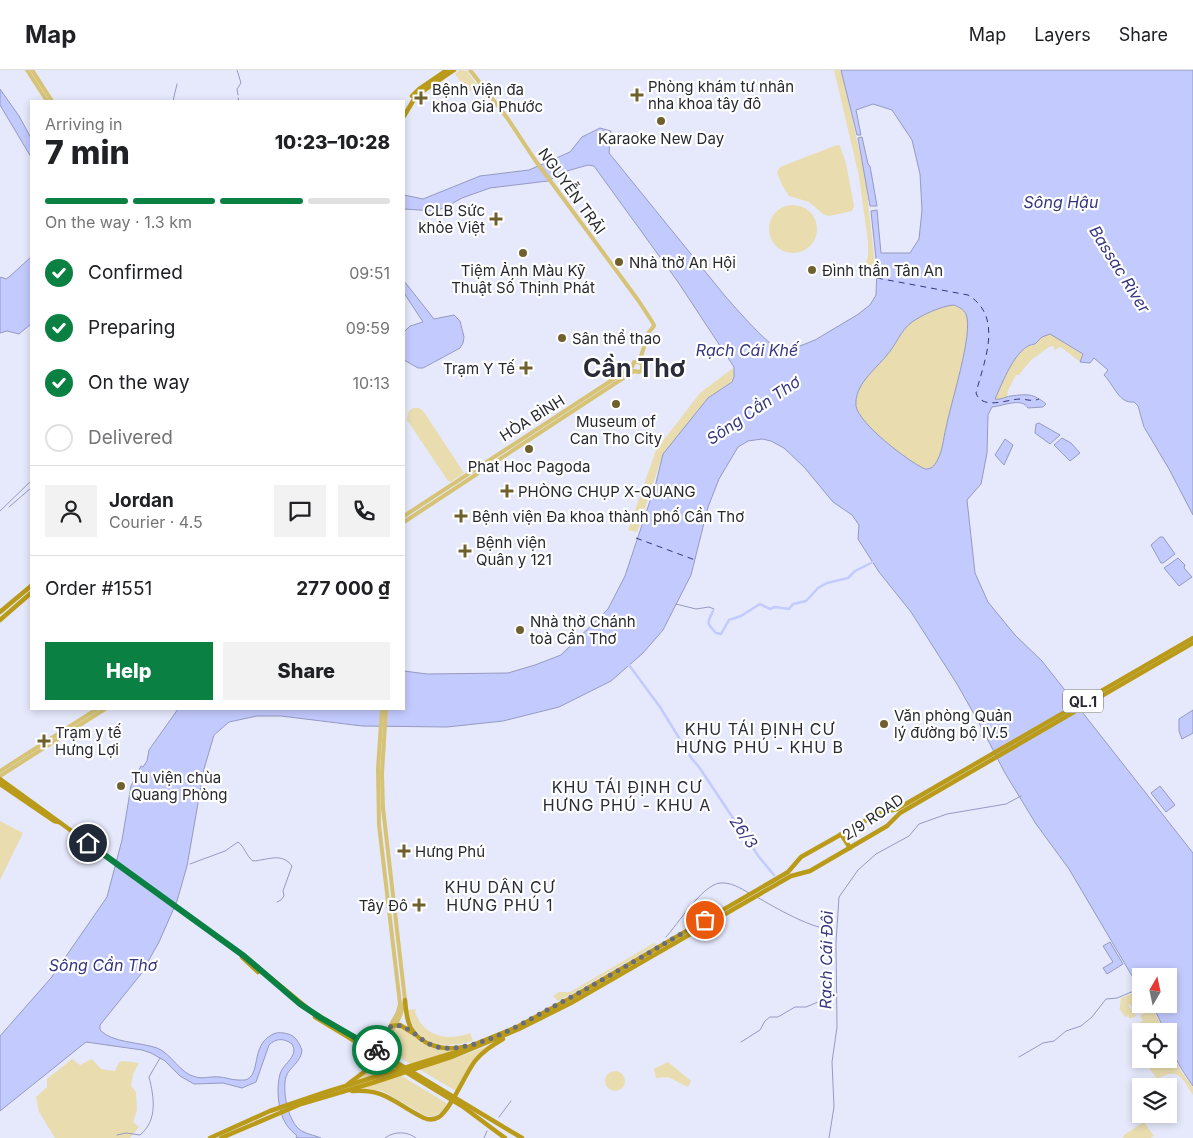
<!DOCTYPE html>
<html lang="en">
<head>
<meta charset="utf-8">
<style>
	:root { --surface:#fff; --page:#f2f2f2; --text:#202124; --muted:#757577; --line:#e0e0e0; --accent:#0b8043 }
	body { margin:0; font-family:Inter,sans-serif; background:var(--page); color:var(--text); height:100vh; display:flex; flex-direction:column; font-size:19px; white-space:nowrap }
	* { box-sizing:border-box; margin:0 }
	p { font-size:16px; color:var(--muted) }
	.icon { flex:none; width:28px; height:28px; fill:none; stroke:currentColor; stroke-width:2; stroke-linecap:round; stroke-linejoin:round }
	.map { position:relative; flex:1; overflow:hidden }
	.sheet { position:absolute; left:30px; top:30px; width:375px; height:610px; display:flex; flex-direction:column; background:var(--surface); border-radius:0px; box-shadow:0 2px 8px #0003 }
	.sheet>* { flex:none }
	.needle { width:32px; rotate:9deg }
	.tools { position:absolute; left:1132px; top:898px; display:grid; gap:10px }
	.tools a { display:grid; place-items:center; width:45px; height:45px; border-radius:0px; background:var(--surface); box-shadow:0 2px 8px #0003; font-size:25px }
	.pin { position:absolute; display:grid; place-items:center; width:42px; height:42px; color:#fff; margin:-21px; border:2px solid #fff; border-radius:50%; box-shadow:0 1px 5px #0007 }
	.courier { position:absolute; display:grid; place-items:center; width:50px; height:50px; margin:-25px; border:4px solid #0b8043; border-radius:50%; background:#fff; color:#222; box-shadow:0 1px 6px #0007 }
	.headline em { font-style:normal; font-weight:800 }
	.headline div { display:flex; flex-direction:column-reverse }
	.headline { display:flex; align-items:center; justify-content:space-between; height:85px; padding:0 15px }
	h1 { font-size:32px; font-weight:800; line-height:38px }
	.bar { display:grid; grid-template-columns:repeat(4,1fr); gap:8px 5px; align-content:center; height:60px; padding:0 15px }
	.bar i { height:6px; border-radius:4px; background:var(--line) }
	.bar .current { background:var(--accent) }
	.bar p { grid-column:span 4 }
	.line { display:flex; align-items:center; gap:12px; padding:0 15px; border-top:1px solid var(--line) }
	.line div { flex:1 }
	.round { display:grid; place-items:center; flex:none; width:52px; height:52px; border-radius:0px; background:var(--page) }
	ol { padding:0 15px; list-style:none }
	li { display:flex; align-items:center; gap:15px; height:55px }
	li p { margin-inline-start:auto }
	li .icon { padding:5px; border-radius:50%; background:var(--accent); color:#fff; stroke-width:4 }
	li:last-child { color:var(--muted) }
	li i { width:28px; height:28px; border:2px solid var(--line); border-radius:50% }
	.cta { display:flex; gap:10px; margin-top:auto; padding:10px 15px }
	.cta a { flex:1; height:58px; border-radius:0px; background:var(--accent); color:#fff; font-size:20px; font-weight:800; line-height:58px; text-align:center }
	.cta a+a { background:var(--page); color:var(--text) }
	header { display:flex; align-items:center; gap:30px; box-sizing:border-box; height:70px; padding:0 25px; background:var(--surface); border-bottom:1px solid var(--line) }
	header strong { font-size:24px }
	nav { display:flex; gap:28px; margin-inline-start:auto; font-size:18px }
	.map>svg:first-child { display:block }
	.green { fill:#e9dcaf }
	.water { fill:#c3cafd; stroke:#949ac0; fill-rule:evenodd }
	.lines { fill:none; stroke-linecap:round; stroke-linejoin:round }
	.stream { stroke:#949ac0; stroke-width:1 }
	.canal { stroke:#c3cafd; stroke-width:2.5 }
	.ferry { stroke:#35367e; stroke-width:1; stroke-dasharray:6 5; stroke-linecap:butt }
	.major { stroke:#d6c375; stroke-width:4 }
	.highway { stroke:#ba9b19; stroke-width:4.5 }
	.done { stroke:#6a6c77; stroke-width:5; stroke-dasharray:0 9 }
	.route { stroke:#0b8043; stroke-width:6 }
	.poi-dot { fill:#6f602e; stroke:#fff; stroke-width:2 }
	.labels { text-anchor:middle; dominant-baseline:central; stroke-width:4.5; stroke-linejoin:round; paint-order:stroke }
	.shield { fill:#fff; stroke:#68696e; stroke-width:1 }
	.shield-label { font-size:14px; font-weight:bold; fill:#282930 }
	.poi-label { font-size:15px; fill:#282930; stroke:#fff; text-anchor:start }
	.street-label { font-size:15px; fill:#282930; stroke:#fff }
	.water-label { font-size:16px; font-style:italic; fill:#35367e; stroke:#fff }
	.neighbourhood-label { font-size:16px; letter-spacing:1px; fill:#292b39; stroke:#fff }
	.town-label { font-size:25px; font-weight:bold; fill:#292b39; stroke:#fff }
</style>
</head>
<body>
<header>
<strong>Map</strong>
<nav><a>Map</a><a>Layers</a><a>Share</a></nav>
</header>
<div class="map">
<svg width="1193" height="1068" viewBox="0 0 1193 1068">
	<rect width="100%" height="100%" fill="#e6e9fc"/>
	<g class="green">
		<polygon points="460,0 467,1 478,16 468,22 455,4"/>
		<polygon points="834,0 841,0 865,105 876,205 864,200 868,186 868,172 859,106"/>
		<polygon points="837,75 840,76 846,93 854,136 852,141 829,146 823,144 809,132 789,126 782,115 777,102 780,97"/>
		<circle cx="793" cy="159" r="24"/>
		<path d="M 954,235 C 959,237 963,239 966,244 C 974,263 950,335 946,358 C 943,370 943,380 937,391 C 934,396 932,399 925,399 C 909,392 859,354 856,336 C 854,315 875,300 887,285 C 896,275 900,261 912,252 C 922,245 941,236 954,235 Z"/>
		<path d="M 1050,264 L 1082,284 L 1080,292 L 1062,278 L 1060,277 L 1055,280 L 1053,276 L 1049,277 L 1031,290 L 1019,305 L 1016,305 L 1008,320 L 1007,327 L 1000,330 L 995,329 C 1002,314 1016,275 1035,275 L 1042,267 Z"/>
		<polygon points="733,298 734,304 731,312 708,328 663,384 637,462 628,460 656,380 700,323"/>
		<polygon points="413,338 419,338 424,342 464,403 451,412 448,411 407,350 408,342"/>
		<polygon points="0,751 23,763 0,810"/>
		<polygon points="654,873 656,875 566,927 558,931 553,926 559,922 570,922"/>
		<polygon points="1137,922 1141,926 1141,934 1149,934 1153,939 1164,961 1141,961 1141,969 1137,966 1141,964 1140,952 1143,951 1140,946 1146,942 1144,936 1140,936 1137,929 1133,931 1134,935 1132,937 1129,934 1128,935 1136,946 1130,949 1128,946 1125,947 1119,938 1120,937 1121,928"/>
		<path d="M 416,939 L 415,941 C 422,966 447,972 470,963 L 473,971 C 442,979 415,976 408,940 Z"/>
		<polygon points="399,958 404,959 425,973 456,979 451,982 453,989 490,975 479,986 456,1021 387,980 386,977 396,959"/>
		<path d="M 1169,973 L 1180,1000 L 1193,1017 L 1193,1025 C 1182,1007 1178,997 1157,1009 L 1147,995 L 1156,989 L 1169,989 Z"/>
		<polygon points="72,989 80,995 92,989 101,999 115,1001 119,992 123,991 139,993 133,1004 131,1016 136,1022 137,1040 133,1052 139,1057 130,1068 55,1068 39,1042 36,1027 47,1017 47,1009"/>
		<path d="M 374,989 L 446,1033 L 446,1035 C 441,1043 436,1048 426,1046 L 383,1021 L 362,1018 L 369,1015 L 361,1011 L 355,1011 Z"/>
		<polygon points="668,992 691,1011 688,1017 668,1007 656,1008 654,999"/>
		<circle cx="615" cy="1011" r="10"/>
		<polygon points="1144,1052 1154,1066 1151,1068 1123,1068 1124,1065"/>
	</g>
	<g class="water">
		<path d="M 841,0 L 1193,0 L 1193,445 L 1169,399 L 1144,357 L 1138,336 L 1134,332 C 1119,334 1114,315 1104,305 L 1108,300 L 1094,288 L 1090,293 L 1080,292 L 1083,284 L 1050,264 L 1042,267 L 1035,274 C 1016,275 1002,314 995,329 C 1001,330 1004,327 1011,326 C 1027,324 1033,323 1046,334 L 1043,337 L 1028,338 C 1022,327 1003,336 992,337 L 988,345 L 987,383 L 981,414 L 967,430 L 975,503 L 988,532 L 1015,565 L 1042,591 L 1193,783 L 1193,1016 C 1182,1000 1169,982 1169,961 L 1165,961 L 1154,938 L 1150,934 L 1169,934 L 1169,906 L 1141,906 L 1141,925 L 1139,922 L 1138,916 L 1069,799 L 1036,754 L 1005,703 L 978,651 L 957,614 L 911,542 L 879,502 L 858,469 L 859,455 L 852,445 L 833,432 L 804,397 L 784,378 L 771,371 L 762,369 L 748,371 L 738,377 L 719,409 L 708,437 L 691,505 L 663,560 L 643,583 L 611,611 L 559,637 L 503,651 L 447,657 L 362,656 L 281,646 L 257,646 L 229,652 L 214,665 L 204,699 L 187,796 L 177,831 L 159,872 L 141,904 L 100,955 L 100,960 C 112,973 140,972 157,978 C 172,984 180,1004 196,1007 C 203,1009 212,1006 219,1007 C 225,1007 231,1010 238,1010 C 238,1010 245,1010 245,1010 C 261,1006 251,977 270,966 C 275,962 281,962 288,964 C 296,966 299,973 302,980 C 301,993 289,997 286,1007 C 282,1021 288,1050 299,1059 C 305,1064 314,1065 321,1068 L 296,1068 L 297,1066 C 293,1062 289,1059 286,1054 C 278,1042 276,1018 280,1004 C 284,992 299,987 292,974 C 284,968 276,968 269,975 L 256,1012 L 242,1018 L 223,1013 L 194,1014 L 180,1006 L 165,991 L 151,983 L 142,980 L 86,972 L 0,1041 L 0,966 L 51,908 L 107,827 L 122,770 L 131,716 L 141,696 L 143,697 L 147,691 L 149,680 L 178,639 L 404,639 L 404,601 L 427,604 L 508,603 L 535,595 L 561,585 L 608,539 L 625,506 L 656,413 L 663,384 L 708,328 L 732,312 L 734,307 L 734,297 L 678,212 L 594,96 L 588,95 L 567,101 L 548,111 L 490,118 L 462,128 L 444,138 L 434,141 L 404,139 L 404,125 L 423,129 L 480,106 L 529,100 L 570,82 L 582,67 L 600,58 L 611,61 L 609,83 L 725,226 C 736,238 771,280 785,282 L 815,270 L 857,245 L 870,235 L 876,225 L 877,198 L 871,141 L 877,140 L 881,183 L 910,183 L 919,169 L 922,140 L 920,104 L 912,70 L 892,40 L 873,34 L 856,40 L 861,65 L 857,65 ZM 954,235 C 959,237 963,239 966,244 C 974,263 950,335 946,358 C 943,370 943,380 937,391 C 934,396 932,399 925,399 C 909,392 859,354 856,336 C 854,315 875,300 887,285 C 896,275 900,261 912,252 C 922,245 941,236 954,235 Z"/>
		<polygon points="0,19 19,46 31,68 31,87 0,35"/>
		<polygon points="862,67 868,94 870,96 877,136 870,136 858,68"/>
		<polygon points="31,187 31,254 19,264 7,261 0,263 0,208 1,207 6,209 9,207"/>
		<polygon points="404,211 434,249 454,245 460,251 464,267 463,273 460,278 449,284 423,298 418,298 404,290 404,262 410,256 423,252 404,223"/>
		<polygon points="1039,353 1060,365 1050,374 1035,363 1036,354"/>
		<polygon points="1062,368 1071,373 1080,383 1070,391 1054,375"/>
		<polygon points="1005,369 1013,375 1004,395 995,385"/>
		<polygon points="1160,467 1163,467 1175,484 1163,493 1161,493 1151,475"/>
		<polygon points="1178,488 1185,495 1184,498 1192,507 1179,516 1164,498"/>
		<polygon points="1193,640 1193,663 1182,669 1179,661 1179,649"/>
		<polygon points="1160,716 1175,735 1166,742 1151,723"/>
		<polygon points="1110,872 1123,894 1107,904 1103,898 1113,892 1103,876"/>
	</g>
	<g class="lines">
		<g class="stream">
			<polyline points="237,0 241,13 237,19 238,25"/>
			<polyline points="238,28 239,31"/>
			<polyline points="173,31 177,14"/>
			<polyline points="9,437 31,418"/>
			<polyline points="0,441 31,411"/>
			<polyline points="676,534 696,539 709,537 714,539"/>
			<path d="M 190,794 L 225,781 L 238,772 C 245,777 246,786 253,791 C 268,790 282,782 292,796 L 283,821 L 284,826 L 281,830 L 277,832"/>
			<path d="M 757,827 C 774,837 815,861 833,859"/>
			<path d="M 666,867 C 678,854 702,815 720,813 C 731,812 740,818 749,823"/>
			<polyline points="741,972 760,960 765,951 770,947 778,947 795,937 806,937 818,932 833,916"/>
			<polyline points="1019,987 1043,973 1054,971 1066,961 1081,956 1092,947 1106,929 1117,928 1141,918"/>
			<polyline points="499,1047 511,1031"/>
			<path d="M 117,1065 L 126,1063 L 140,1065 C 158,1050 154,1027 149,1007 L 160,988"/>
			<path d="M 385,1068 C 394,1061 407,1061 416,1068"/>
			<polyline points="484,1068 487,1061"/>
			<polyline points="829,1068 834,1037 832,992 837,957 836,873 839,827 858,800 876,784 909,766 919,754 947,744 1006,734 1021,726"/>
		</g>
		<g class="canal">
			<path d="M 713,541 C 707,554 706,552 716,563 L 721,564 L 729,550 L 741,546 L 760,534 L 770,539 L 775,537 L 789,539 L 793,534 L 806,531 L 818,518 L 827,513 L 848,508 L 855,501 L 873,492"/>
			<polyline points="629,595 660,637 692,689 699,697 759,787 774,805"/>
		</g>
		<g class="ferry">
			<path d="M 877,208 L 968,225 C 1004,247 984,291 976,323 C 982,340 1006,330 1019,329 C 1026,329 1032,332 1039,329"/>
			<polyline points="636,468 695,490"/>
		</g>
		<g class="major">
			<polyline points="27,0 47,31"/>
			<polyline points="32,0 52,31"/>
			<polyline points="470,0 508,49 535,90 638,230 653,253 654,256 649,262 639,292"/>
			<polyline points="634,301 639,302 642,300 642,294 639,292"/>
			<polyline points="404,446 632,297 634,292 639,292"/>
			<polyline points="404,452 634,301"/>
			<polyline points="0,701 97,639"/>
			<polyline points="0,706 105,639"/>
			<polyline points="376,982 398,942 400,934 379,755 378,699 382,639"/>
			<polyline points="380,984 400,946 405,930 383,738 382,703 386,639"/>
		</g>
		<g class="highway">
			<polyline points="412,26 419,19 447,0"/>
			<polyline points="404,46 416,26 454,0"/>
			<polyline points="0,542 31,516"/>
			<polyline points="0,550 31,523"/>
			<polyline points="0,709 244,886 311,941 522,1068"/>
			<polyline points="0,714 54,751 59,752"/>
			<polyline points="841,764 850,778"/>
			<polyline points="242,887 258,902"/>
			<path d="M 405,930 C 406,939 406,949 411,958 C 421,976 445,981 464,977"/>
			<polyline points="315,947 462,1036 505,1068"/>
			<polyline points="391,956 400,955 413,963"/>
			<polyline points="348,1014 364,1002 375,984"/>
			<path d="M 352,1021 C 386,1018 396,1035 424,1048 C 429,1050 434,1050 439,1047 C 451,1039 465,1004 475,991 C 483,981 493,975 503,969"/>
			<polyline points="210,1068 270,1041 326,1022 453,983 517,957 569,929 783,805 788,802 801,787 879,743 897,739 1193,568"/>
			<polyline points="221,1068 301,1034 372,1013 454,986 519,959 571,933 791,806 810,801 887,756 900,743 1193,573"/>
		</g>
	</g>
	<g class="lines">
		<path class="done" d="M 377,980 L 391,956 C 408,952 419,971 434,976 C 443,979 452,979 461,977 C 491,972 520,955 547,940 C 601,912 653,880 705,850"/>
		<polyline class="route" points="88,773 244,886 300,934 321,948 377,980"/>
	</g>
	<g class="poi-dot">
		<path d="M634.5 17.5h5v5h5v5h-5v5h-5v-5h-5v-5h5z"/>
		<path d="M418.5 20.5h5v5h5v5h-5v5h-5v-5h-5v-5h5z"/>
		<circle cx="661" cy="51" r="5"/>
		<path d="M493.5 141.5h5v5h5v5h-5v5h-5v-5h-5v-5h5z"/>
		<circle cx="523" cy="183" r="5"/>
		<circle cx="619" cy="192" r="5"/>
		<circle cx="812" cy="200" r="5"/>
		<circle cx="562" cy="268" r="5"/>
		<path d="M523.5 290.5h5v5h5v5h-5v5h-5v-5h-5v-5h5z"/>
		<circle cx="616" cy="334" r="5"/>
		<circle cx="529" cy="379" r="5"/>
		<path d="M504.5 413.5h5v5h5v5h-5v5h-5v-5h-5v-5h5z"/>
		<path d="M458.5 438.5h5v5h5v5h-5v5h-5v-5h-5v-5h5z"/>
		<path d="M462.5 473.5h5v5h5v5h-5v5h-5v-5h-5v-5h5z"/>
		<circle cx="520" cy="560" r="5"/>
		<circle cx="884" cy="654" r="5"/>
		<path d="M41.5 663.5h5v5h5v5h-5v5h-5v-5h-5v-5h5z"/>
		<circle cx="121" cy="716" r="5"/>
		<path d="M401.5 773.5h5v5h5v5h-5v5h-5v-5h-5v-5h5z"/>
		<path d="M416.5 827.5h5v5h5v5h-5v5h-5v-5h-5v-5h5z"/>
	</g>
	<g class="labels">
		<rect class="shield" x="1063" y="619.5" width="40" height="23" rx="4"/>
		<g class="shield-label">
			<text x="1083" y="631">QL.1</text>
		</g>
		<g class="poi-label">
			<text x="648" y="16">Phòng khám tư nhân<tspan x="648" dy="17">nha khoa tây đô</tspan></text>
			<text x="432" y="19">Bệnh viện đa<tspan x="432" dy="17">khoa Gia Phước</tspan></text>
			<text x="661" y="68" text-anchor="middle">Karaoke New Day</text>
			<text x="485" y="140" text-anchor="end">CLB Sức<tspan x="485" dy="17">khỏe Việt</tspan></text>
			<text x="629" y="192">Nhà thờ An Hội</text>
			<text x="523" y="200" text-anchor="middle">Tiệm Ảnh Màu Kỹ<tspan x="523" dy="17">Thuật Số Thịnh Phát</tspan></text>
			<text x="822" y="200">Đình thần Tân An</text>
			<text x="572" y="268">Sân thể thao</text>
			<text x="515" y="298" text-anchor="end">Trạm Y Tế</text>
			<text x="616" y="351" text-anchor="middle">Museum of<tspan x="616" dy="17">Can Tho City</tspan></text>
			<text x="529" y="396" text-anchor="middle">Phat Hoc Pagoda</text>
			<text x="518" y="421">PHÒNG CHỤP X-QUANG</text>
			<text x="472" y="446">Bệnh viện Đa khoa thành phố Cần Thơ</text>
			<text x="476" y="472">Bệnh viện<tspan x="476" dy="17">Quân y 121</tspan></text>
			<text x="530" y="551">Nhà thờ Chánh<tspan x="530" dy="17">toà Cần Thơ</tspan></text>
			<text x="894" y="645">Văn phòng Quản<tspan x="894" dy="17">lý đường bộ IV.5</tspan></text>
			<text x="55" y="662">Trạm y tế<tspan x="55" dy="17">Hưng Lợi</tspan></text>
			<text x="131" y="707">Tu viện chùa<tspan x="131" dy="17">Quang Phòng</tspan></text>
			<text x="415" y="781">Hưng Phú</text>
			<text x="408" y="835" text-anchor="end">Tây Đô</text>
		</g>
		<g class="street-label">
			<text transform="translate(572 121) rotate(54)">NGUYỄN TRÃI</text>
			<text transform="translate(532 348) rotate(-32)">HÒA BÌNH</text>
			<text transform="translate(873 747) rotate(-34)">2/9 ROAD</text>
		</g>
		<g class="water-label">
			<text x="1061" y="132">Sông Hậu</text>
			<text transform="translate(1120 199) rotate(58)">Bassac River</text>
			<text x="747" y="280">Rạch Cái Khế</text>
			<text transform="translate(753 340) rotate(-34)">Sông Cần Thơ</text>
			<text transform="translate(744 762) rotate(55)">26/3</text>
			<text transform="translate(826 890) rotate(-89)">Rạch Cái Đôi</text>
			<text x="103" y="895">Sông Cần Thơ</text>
		</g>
		<g class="neighbourhood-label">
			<text x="760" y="659">KHU TÁI ĐỊNH CƯ<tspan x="760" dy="18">HƯNG PHÚ - KHU B</tspan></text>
			<text x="627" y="717">KHU TÁI ĐỊNH CƯ<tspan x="627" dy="18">HƯNG PHÚ - KHU A</tspan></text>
			<text x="500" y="817">KHU DÂN CƯ<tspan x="500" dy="18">HƯNG PHÚ 1</tspan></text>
		</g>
		<g class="town-label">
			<text x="634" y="298">Cần Thơ</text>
		</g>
	</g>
</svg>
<div class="tools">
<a><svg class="needle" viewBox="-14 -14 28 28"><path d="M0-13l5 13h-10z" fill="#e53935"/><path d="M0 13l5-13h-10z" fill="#757577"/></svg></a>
<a><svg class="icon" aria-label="locate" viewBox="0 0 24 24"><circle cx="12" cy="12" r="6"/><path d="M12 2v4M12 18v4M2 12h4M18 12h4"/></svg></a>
<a><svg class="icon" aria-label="layers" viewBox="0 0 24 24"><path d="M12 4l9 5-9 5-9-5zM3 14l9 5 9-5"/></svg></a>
</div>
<div class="pin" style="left:705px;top:850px;background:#ea580c"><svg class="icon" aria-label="bag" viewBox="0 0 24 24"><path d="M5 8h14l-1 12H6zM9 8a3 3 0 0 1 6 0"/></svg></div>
<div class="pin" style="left:88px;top:773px;background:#1f2937"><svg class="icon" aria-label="home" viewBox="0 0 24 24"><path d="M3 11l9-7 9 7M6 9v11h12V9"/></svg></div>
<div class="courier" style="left:377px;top:980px"><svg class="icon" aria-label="bike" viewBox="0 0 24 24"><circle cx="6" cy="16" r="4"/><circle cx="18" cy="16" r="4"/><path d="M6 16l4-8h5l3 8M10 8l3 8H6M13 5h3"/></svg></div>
<section class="sheet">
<div class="headline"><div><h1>7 min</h1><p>Arriving in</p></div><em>10:23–10:28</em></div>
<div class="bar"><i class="current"></i><i class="current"></i><i class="current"></i><i></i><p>On the way · 1.3 km</p></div>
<ol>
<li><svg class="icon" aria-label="check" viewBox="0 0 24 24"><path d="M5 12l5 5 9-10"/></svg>Confirmed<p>09:51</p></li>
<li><svg class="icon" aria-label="check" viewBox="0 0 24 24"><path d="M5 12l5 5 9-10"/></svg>Preparing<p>09:59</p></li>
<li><svg class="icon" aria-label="check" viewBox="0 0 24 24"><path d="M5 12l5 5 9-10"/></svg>On the way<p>10:13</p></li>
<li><i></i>Delivered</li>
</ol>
<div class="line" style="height:90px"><a class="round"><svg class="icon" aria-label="person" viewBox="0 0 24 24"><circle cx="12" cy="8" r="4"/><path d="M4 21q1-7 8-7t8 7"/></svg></a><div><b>Jordan</b><p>Courier · 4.5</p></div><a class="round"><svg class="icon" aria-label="chat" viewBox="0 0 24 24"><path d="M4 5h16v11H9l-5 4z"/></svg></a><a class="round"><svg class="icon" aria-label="phone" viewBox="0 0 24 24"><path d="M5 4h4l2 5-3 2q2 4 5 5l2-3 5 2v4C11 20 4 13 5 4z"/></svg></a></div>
<div class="line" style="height:65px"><div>Order #1551</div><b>277 000 ₫</b></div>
<div class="cta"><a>Help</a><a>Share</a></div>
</section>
</div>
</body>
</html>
